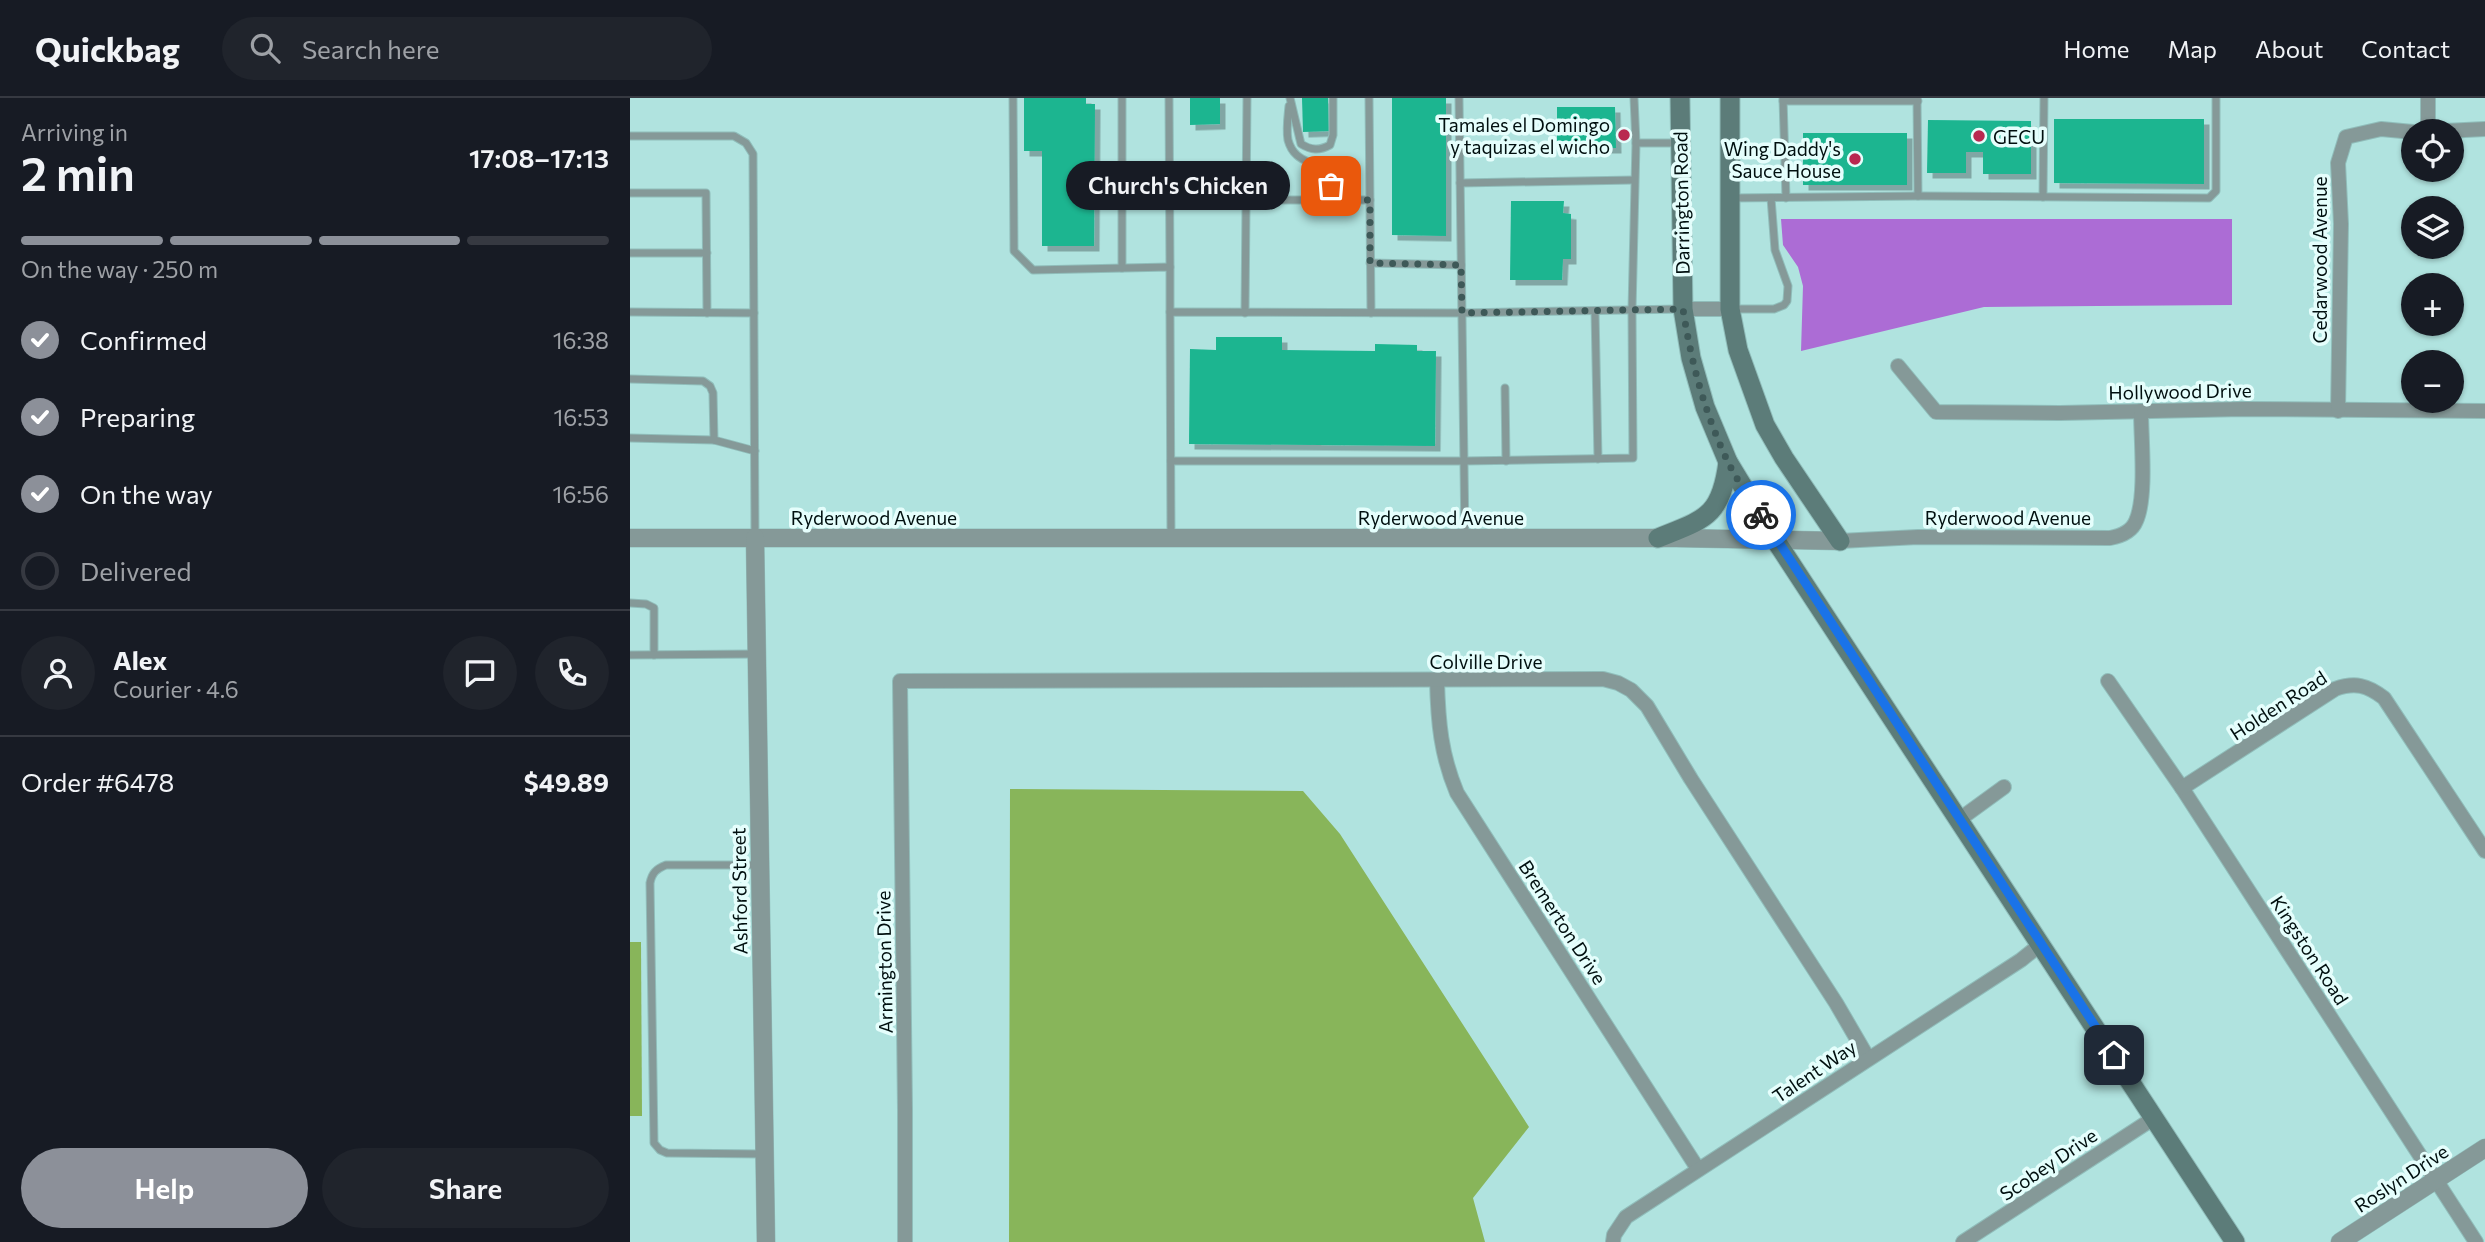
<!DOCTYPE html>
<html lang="en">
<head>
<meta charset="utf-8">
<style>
	:root { --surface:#171b24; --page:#20242c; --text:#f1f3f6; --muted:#9ea1a6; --line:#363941; --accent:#8c9099 }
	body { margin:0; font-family:Commissioner,sans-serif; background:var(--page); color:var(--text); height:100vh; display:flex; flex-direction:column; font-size:26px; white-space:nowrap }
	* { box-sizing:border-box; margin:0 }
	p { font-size:23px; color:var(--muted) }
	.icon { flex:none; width:38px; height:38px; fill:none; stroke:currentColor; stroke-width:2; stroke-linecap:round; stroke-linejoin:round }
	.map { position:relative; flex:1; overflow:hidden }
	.details { display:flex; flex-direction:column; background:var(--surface); width:630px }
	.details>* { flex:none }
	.controls { position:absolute; left:1771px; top:21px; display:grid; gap:14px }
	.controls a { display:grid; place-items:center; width:63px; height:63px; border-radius:50%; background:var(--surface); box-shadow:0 2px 5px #0004; font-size:35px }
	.pin { position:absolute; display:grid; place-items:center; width:60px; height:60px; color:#fff; margin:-30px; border-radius:14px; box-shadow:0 4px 10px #0006 }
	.courier { position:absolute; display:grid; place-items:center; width:70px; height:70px; margin:-35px; border:5px solid #1a73e8; border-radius:50%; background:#fff; color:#222; box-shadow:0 2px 9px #0007 }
	.bubble { position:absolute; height:49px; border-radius:24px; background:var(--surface); box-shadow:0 2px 5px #0004; font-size:23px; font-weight:600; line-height:49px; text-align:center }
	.headline em { font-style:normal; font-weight:600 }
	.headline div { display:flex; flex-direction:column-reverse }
	.headline { display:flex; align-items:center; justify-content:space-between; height:119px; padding:0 21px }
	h1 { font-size:46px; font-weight:600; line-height:52px }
	.bar { display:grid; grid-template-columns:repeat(4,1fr); gap:10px 7px; align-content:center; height:84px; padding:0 21px }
	.bar i { height:9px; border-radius:5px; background:var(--line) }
	.bar .current { background:var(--accent) }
	.bar p { grid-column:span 4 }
	.line { display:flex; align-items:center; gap:18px; padding:0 21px; border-top:2px solid var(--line) }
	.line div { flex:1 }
	.round { display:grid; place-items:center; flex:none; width:74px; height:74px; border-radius:37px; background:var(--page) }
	ol { padding:0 21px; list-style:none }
	li { display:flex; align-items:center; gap:21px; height:77px }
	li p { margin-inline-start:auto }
	li .icon { padding:7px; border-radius:50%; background:var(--accent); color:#fff; stroke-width:4 }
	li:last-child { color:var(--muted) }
	li i { width:38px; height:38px; border:4px solid var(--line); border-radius:50% }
	.button { display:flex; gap:14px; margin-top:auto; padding:14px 21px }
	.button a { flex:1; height:80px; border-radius:42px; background:var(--accent); color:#fff; font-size:28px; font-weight:600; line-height:80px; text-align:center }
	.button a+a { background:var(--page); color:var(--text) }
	header { display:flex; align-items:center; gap:42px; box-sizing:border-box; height:98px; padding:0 35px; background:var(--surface); border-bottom:2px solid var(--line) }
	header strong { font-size:33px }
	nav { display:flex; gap:38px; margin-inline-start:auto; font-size:24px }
	.search { width:490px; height:63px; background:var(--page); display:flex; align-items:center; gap:18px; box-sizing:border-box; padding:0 24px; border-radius:38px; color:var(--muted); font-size:26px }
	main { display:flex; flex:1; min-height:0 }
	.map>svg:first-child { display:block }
	.green { fill:#88b55a }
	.water { fill:#ac6cd5 }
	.building { fill:#1bb590; filter:url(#shadow) }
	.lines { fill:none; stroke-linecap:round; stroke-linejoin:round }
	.service-casing { stroke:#90bdba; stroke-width:9 }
	.minor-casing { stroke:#90bdba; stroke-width:16 }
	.tertiary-casing { stroke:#90bdba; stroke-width:19 }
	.secondary-casing { stroke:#90bdba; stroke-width:21 }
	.service { stroke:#859998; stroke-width:7 }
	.minor { stroke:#859998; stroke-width:14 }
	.tertiary { stroke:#859998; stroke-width:18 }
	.secondary { stroke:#5c7c79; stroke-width:19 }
	.done { stroke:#3e5958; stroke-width:7; stroke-dasharray:0 12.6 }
	.route { stroke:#1a73e8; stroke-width:9 }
	.poi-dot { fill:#b92850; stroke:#e5fefc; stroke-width:2.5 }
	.labels { text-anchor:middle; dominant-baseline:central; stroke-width:7; stroke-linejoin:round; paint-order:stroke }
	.poi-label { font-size:19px; fill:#000f0f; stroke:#e5fefc; text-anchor:end }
	.street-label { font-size:19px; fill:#000f0f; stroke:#e5fefc }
</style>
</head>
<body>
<header>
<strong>Quickbag</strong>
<div class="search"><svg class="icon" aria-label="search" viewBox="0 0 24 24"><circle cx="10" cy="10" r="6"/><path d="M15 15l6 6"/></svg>Search here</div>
<nav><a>Home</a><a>Map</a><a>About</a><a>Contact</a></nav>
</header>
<main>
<section class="details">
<div class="headline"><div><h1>2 min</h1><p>Arriving in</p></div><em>17:08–17:13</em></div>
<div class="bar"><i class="current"></i><i class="current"></i><i class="current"></i><i></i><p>On the way · 250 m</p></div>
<ol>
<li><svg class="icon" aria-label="check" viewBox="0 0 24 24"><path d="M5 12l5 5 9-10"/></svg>Confirmed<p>16:38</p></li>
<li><svg class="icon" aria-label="check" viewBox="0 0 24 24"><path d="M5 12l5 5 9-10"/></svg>Preparing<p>16:53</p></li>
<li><svg class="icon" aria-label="check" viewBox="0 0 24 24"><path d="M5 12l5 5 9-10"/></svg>On the way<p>16:56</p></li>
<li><i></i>Delivered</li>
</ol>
<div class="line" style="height:126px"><a class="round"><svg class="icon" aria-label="person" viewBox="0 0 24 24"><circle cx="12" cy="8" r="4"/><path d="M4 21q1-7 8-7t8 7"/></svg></a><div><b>Alex</b><p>Courier · 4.6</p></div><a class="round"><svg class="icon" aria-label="chat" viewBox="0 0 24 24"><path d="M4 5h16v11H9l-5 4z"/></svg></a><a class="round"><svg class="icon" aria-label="phone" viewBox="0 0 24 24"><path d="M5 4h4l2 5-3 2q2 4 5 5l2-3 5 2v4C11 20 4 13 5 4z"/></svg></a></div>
<div class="line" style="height:91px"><div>Order #6478</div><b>$49.89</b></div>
<div class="button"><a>Help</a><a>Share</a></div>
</section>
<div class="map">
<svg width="1855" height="1144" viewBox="0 0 1855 1144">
	<defs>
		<filter id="shadow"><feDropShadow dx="5.5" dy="5.5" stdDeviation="0" flood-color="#0004"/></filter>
	</defs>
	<rect width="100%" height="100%" fill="#b0e3df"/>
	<g class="green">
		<polygon points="380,691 673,693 710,736 899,1029 843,1100 855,1144 379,1144"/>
		<polygon points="0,844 11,844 12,1018 0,1018"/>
	</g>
	<polygon class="water" points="1151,121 1602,121 1602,207 1354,209 1171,253 1173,188 1168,169 1153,147"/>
	<g class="building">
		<polygon points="394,0 456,0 456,6 465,6 464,148 412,148 412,53 394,53"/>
		<polygon points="560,0 590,0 590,26 560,27"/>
		<polygon points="672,0 698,0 699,33 673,34"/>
		<polygon points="762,0 816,0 816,138 762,137"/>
		<polygon points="927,9 985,9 986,50 927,50"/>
		<polygon points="1424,21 1574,21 1574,86 1424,85"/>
		<polygon points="1298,22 1401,23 1401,76 1353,76 1353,54 1336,54 1336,75 1297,75"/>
		<rect x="1173" y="35" width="104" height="52"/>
		<polygon points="881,103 934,103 933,115 941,116 941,161 933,161 932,182 880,182"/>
		<polygon points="586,239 652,239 652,252 745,253 745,246 787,247 787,253 806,253 805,348 559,346 560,251 586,252"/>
	</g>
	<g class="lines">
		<defs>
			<g id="service">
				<polyline points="383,0 384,153 403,172 540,169 540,214"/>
				<polyline points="492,0 492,170"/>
				<polyline points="539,0 540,169"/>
				<path d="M 660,0 L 671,46 C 681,52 689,53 700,47 L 703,37 L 703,0"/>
				<polyline points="739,0 741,215"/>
				<polyline points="829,0 835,440"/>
				<polyline points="1004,0 1006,45"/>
				<polyline points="1153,0 1156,100"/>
				<polyline points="1287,1 1288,98"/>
				<polyline points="1153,3 1288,3"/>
				<path d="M 659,8 C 658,18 656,32 658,42 C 667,75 701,54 701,102"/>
				<polyline points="0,38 104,38 116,45 123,56 125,439"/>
				<polyline points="830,85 1004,82"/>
				<polyline points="0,95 76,95 77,215"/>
				<polyline points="1413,99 1414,0"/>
				<polyline points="1101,100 1288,98 1579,100 1586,93 1586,0"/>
				<polyline points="540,102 740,102"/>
				<polyline points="0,155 77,155"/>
				<polyline points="740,165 831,167"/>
				<polyline points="1101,211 1144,211 1154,207 1157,203 1158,188 1145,152 1141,100"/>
				<polyline points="965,213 968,361"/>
				<polyline points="0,214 124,215"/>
				<polyline points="615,215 617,0"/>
				<polyline points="0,281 73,283 80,288 83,295 84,342 125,353"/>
				<polyline points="875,290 876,363"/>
				<polyline points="0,340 84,342"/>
				<polyline points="541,363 834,363 1003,360 1002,212 1006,45 1050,45"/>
				<polyline points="541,439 540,214 832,215 1052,211"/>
				<polyline points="0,505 16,506 24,510 24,557"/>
				<polyline points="0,557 126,556"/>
				<path d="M 129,767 L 36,767 C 26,771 22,775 20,785 L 24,1045 L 30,1052 L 37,1055 L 133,1056"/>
			</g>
			<g id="minor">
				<polyline points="1798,0 1798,33"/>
				<polyline points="1815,33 1855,31"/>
				<polyline points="1053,211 1100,211"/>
				<polyline points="1268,268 1306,314 1430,315 1613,311 1855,313"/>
				<polyline points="1708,313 1711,126 1708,65 1716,39 1751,31 1783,34"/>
				<path d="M 1210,443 L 1288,439 L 1480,440 C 1491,438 1502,433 1506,423 C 1517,399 1511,341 1511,313"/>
				<path d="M 807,582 C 808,624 811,657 827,695 L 1068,1071"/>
				<polyline points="1478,583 1552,690 1846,1144"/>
				<path d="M 1552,690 L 1705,591 C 1725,584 1737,587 1754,600 L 1855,753"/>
				<polyline points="1330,721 1374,689"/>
				<polyline points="275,1144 275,1011 270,583 973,581 988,585 1001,592 1017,608 1061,681 1206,905 1238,960"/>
				<polyline points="983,1144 984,1137 996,1119 1391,862 1411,846"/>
				<polyline points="1333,1144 1524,1020"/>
			</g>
			<g id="tertiary">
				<polyline points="0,440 1046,440 1210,443"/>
				<polyline points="125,440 136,1144"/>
				<polyline points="1710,1144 1855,1050"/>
			</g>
			<g id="secondary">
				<polyline points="1050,0 1053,211 1061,260 1075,309 1098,364 1146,443 1605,1144"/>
				<polyline points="1100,0 1100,211 1108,252 1135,327 1154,360 1210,443"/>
				<path d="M 1028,440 C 1075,421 1091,419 1098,364"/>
			</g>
		</defs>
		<use href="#service" class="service-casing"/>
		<use href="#minor" class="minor-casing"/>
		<use href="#tertiary" class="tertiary-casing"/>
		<use href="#secondary" class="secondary-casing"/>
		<use href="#service" class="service"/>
		<use href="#minor" class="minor"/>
		<use href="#tertiary" class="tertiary"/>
		<use href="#secondary" class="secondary"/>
	</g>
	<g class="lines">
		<path class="done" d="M 701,88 L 701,102 L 740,102 L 740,165 L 831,167 L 832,215 L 1053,211 C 1061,263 1074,313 1097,362 C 1106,381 1119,399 1131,417"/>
		<polyline class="route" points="1131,417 1484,957"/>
	</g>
	<g class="poi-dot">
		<circle cx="994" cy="37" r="7"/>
		<circle cx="1349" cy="38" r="7"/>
		<circle cx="1225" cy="61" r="7"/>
	</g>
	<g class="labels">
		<g class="poi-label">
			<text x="980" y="26">Tamales el Domingo<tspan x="980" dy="22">y taquizas el wicho</tspan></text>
			<text x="1363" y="38" text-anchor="start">GECU</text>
			<text x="1211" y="50">Wing Daddy's<tspan x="1211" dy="22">Sauce House</tspan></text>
		</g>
		<g class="street-label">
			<text transform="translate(1051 105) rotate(-91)">Darrington Road</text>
			<text transform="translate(1689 162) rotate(-90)">Cedarwood Avenue</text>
			<text transform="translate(1550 293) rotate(-1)">Hollywood Drive</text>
			<text x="244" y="419">Ryderwood Avenue</text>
			<text x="811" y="419">Ryderwood Avenue</text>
			<text x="1378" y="419">Ryderwood Avenue</text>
			<text x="856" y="563">Colville Drive</text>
			<text transform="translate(1648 607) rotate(-33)">Holden Road</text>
			<text transform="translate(109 793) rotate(-91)">Ashford Street</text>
			<text transform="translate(933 824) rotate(57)">Bremerton Drive</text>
			<text transform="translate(1680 852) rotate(57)">Kingston Road</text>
			<text transform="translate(254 864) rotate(-91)">Armington Drive</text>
			<text transform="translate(1184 973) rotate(-34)">Talent Way</text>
			<text transform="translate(1418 1066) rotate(-34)">Scobey Drive</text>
			<text transform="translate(1771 1080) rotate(-33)">Roslyn Drive</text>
		</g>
	</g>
</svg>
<div class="controls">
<a><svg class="icon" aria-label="locate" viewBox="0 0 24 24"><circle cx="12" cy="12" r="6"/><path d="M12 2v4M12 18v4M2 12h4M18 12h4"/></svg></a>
<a><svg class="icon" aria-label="layers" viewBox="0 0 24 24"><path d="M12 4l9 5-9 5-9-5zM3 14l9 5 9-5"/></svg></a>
<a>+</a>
<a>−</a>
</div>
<div class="pin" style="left:701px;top:88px;background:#ea580c"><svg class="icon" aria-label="bag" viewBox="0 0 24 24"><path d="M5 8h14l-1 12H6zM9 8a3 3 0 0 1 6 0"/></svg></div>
<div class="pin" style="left:1484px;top:957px;background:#1f2937"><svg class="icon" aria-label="home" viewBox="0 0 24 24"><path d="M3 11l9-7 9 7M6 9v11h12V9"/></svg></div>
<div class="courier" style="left:1131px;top:417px"><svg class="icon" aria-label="bike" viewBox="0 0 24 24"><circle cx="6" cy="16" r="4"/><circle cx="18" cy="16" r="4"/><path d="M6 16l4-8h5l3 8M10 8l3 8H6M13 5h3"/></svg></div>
<div class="bubble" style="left:436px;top:63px;width:224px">Church's Chicken</div>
</div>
</main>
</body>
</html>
